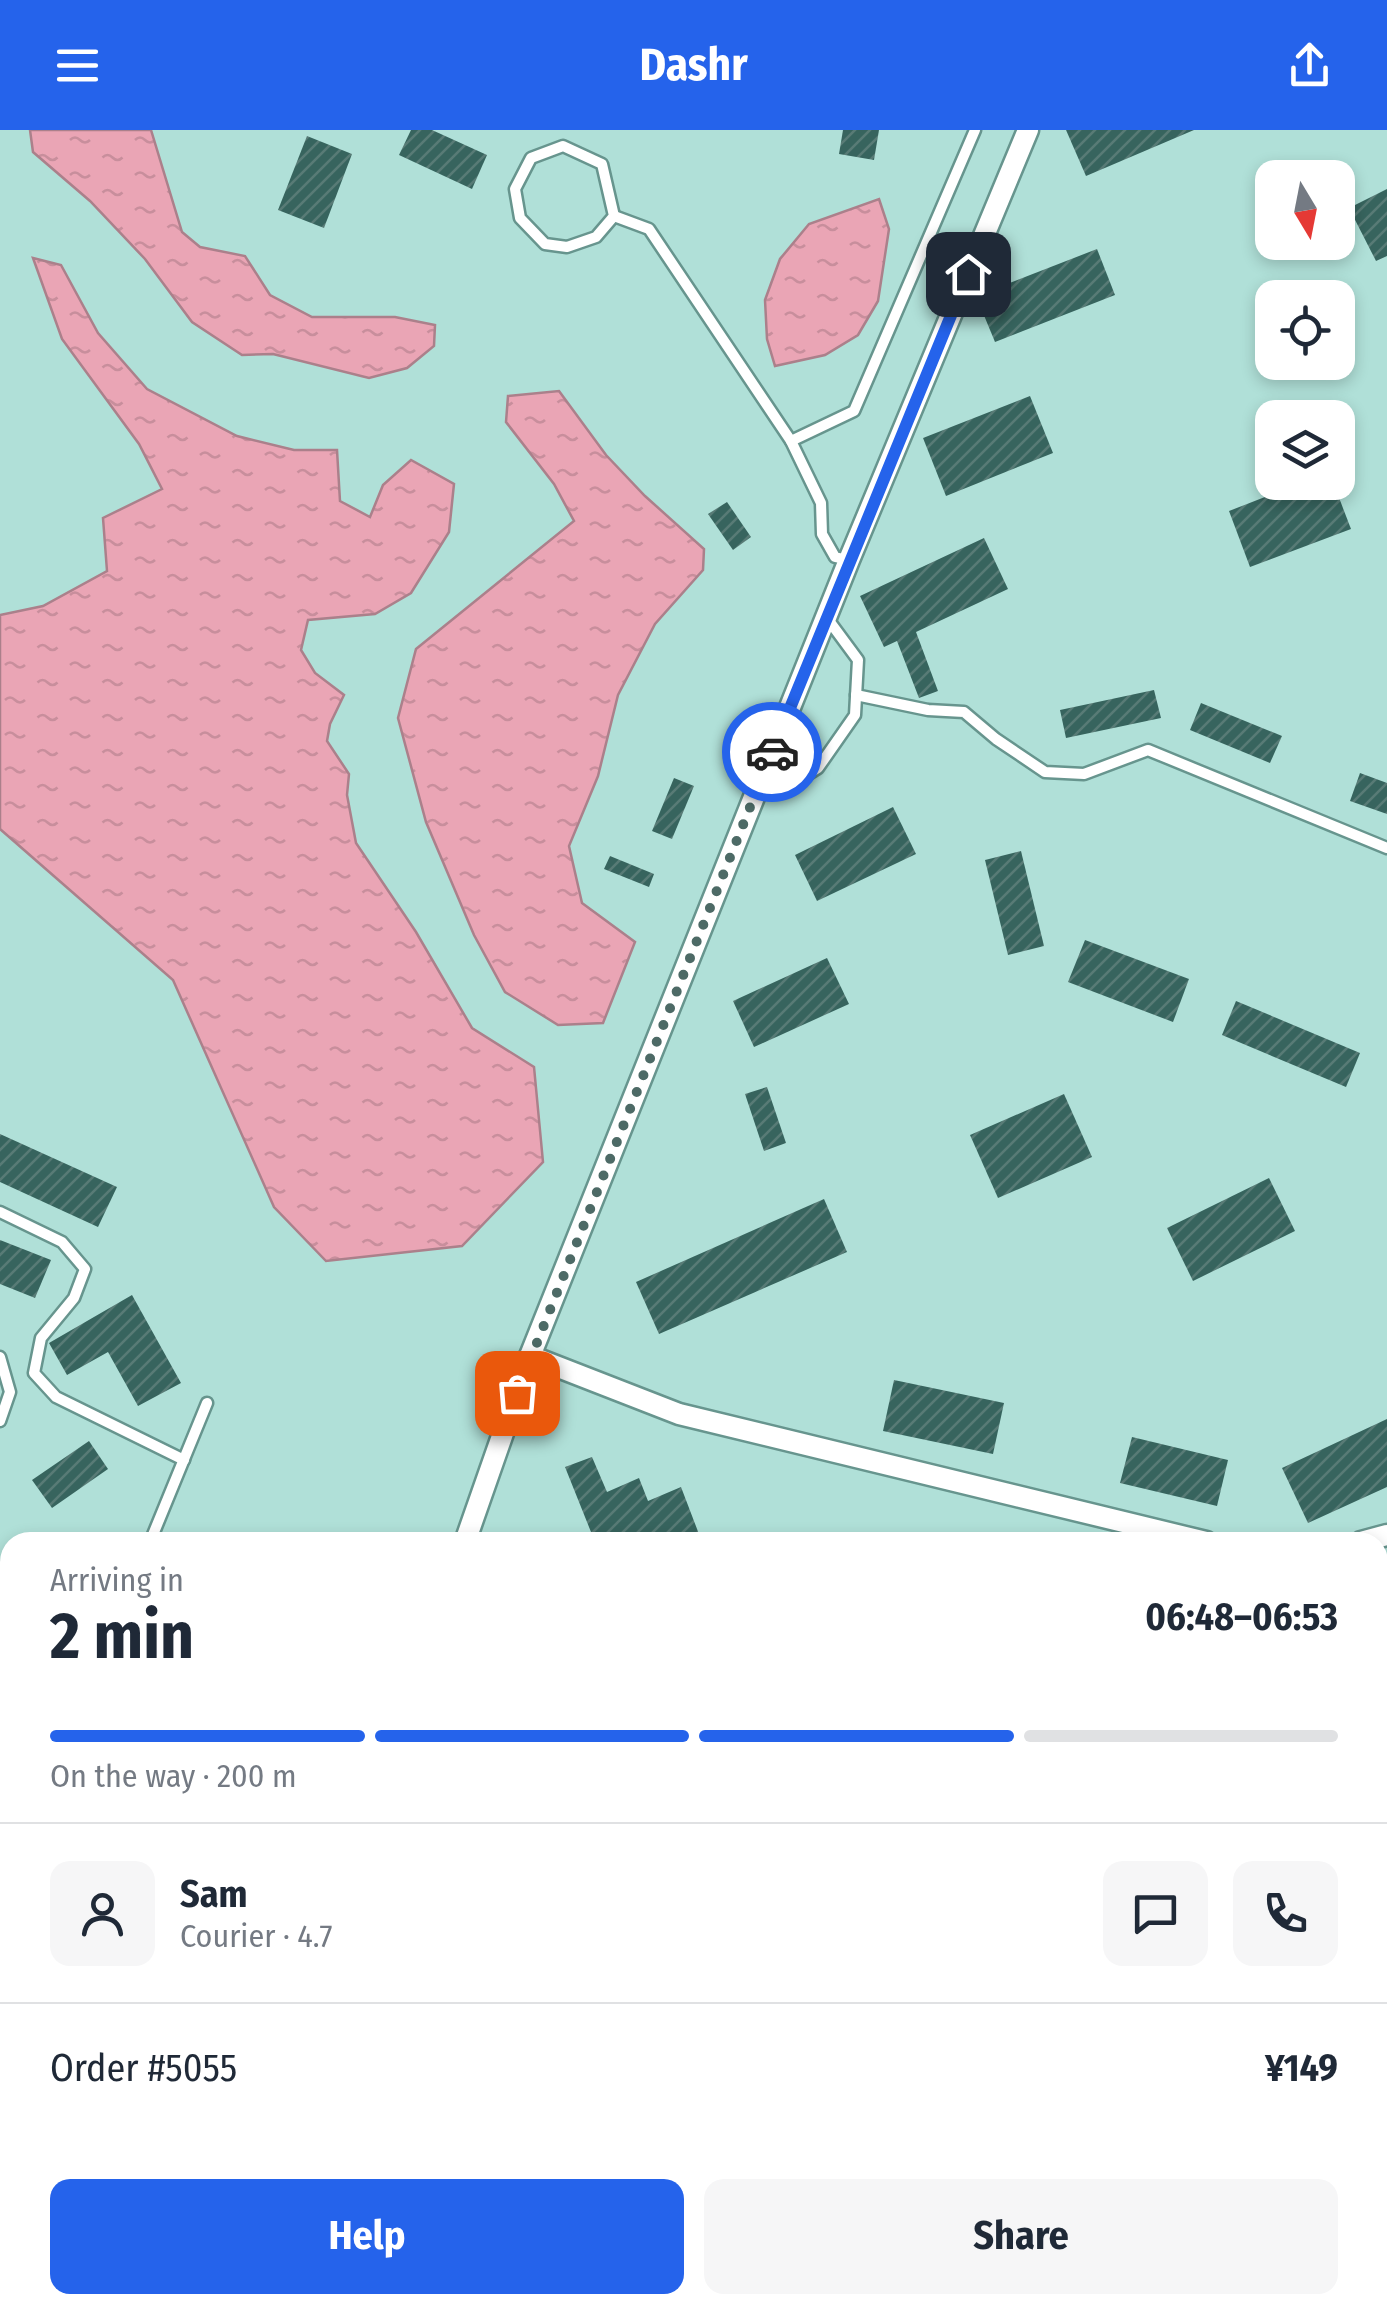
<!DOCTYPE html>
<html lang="en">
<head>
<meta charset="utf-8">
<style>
	:root { --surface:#fff; --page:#f6f6f7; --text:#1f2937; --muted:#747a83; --line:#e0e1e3; --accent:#2563eb }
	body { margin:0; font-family:"Fira Sans Condensed",sans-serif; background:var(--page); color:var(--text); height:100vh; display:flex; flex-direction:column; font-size:38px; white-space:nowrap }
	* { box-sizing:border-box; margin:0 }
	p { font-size:32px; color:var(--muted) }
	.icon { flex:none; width:55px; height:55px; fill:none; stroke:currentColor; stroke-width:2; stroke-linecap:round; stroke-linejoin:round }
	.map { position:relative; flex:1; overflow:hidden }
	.side { position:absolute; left:0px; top:1402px; width:1388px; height:782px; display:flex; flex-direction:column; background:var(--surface); border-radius:30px 30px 0 0; box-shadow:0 5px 15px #0003 }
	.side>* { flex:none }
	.needle { width:65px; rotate:170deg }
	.controls { position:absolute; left:1255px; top:30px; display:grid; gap:20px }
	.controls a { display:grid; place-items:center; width:100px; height:100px; border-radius:20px; background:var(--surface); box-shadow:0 5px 15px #0003; font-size:50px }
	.pin { position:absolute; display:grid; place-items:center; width:85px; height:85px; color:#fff; margin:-42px; border-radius:20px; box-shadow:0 5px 15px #0006 }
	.courier { position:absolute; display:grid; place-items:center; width:100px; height:100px; margin:-50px; border:8px solid #2563eb; border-radius:50%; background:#fff; color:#222; box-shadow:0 2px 12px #0007 }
	.summary em { font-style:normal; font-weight:700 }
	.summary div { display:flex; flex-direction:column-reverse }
	.summary { display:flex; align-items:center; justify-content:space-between; height:170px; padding:0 50px }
	h1 { font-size:65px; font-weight:700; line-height:75px }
	.bar { display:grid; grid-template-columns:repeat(4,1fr); gap:15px 10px; align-content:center; height:120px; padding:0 50px }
	.bar i { height:12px; border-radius:8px; background:var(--line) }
	.bar .active { background:var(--accent) }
	.bar p { grid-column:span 4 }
	.line { display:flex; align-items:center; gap:25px; padding:0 50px; border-top:2px solid var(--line) }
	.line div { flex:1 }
	.round { display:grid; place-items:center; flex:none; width:105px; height:105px; border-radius:20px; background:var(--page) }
	.cta { display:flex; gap:20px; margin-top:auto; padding:20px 50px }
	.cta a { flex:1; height:115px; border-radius:20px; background:var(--accent); color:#fff; font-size:40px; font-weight:700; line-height:115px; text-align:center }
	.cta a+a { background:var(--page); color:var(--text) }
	header { display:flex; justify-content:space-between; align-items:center; height:130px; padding:0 50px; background:var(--accent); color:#fff; font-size:45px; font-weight:700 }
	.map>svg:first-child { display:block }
	.water { fill:url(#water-ripples); stroke:#ab808b; stroke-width:2.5 }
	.building { fill:url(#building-hatch) }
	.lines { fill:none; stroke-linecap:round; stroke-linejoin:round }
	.service-casing { stroke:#67958e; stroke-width:15 }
	.minor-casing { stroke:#67958e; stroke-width:25 }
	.trunk-casing { stroke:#67958e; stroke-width:40 }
	.service { stroke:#fff; stroke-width:10 }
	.minor { stroke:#fff; stroke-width:20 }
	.trunk { stroke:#fff; stroke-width:35 }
	.done { stroke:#4d6a66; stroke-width:10; stroke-dasharray:0 18 }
	.route { stroke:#2563eb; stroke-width:12 }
</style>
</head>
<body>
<header><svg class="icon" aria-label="menu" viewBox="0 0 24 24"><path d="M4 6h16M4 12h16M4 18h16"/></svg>Dashr<svg class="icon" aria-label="share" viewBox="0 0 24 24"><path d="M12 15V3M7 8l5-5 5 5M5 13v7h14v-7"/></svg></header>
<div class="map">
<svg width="1387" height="2183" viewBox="0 0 1387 2183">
	<defs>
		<pattern id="water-ripples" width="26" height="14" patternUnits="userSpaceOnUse" patternTransform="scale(2.5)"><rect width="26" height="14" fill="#eaa5b5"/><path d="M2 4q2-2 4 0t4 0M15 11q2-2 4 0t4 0" fill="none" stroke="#c88e9c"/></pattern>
		<pattern id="building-hatch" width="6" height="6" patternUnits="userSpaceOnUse" patternTransform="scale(2.5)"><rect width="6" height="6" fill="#37645e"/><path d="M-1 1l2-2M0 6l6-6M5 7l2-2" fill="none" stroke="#587b76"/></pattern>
	</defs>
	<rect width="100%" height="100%" fill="#b0e0d8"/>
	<g class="water">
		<polygon points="30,0 151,0 182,102 200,117 245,126 270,165 312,187 395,187 435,195 434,216 407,238 369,248 273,224 242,225 192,192 145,129 90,71 33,22"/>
		<polygon points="879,69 889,99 878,171 858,205 825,225 775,236 767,209 765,170 780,129 809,94"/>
		<polygon points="33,128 61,135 98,203 147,259 237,306 294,320 337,320 340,371 370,387 383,355 411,330 454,354 449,402 411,463 375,484 308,490 301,520 315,543 344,565 330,594 327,611 349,644 347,665 356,713 416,802 472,898 534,937 543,1032 462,1116 326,1131 274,1077 173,850 0,699 0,485 43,476 107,441 103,388 162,359 139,314 62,209"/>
		<polygon points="559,261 606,325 645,366 704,419 703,440 655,494 618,565 598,646 569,716 582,773 635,812 603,893 558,895 505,862 474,805 426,692 398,588 416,519 574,391 554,354 506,292 508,266"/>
	</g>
	<g class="building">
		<polygon points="411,0 432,0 487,25 472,59 399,25"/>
		<polygon points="843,0 879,0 874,30 839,24"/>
		<polygon points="1066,0 1194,0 1086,46"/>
		<polygon points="307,6 352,24 324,98 278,80"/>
		<polygon points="1387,59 1387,126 1376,131 1349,78"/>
		<polygon points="1097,119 1115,165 995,212 976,166"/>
		<polygon points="1030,266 1053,323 946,366 923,308"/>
		<polygon points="1304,352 1333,352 1351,399 1250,437 1229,381"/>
		<polygon points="727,372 751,407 733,420 708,384"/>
		<polygon points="984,408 1008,459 916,502 938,561 919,568 897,511 884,517 860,466"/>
		<polygon points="1154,560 1161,588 1066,608 1060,580"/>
		<polygon points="1201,573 1282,606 1270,633 1190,600"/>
		<polygon points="1360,643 1387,653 1387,684 1350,671"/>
		<polygon points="674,648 694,656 672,709 652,701"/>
		<polygon points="893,677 916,724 817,771 795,725"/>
		<polygon points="1021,721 1044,816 1008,825 985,730"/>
		<polygon points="610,726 654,744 649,757 604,739"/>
		<polygon points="1085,810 1189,849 1173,892 1068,852"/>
		<polygon points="827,828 849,874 754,917 733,871"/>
		<polygon points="1236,871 1360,923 1346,957 1222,905"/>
		<polygon points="767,957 786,1013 764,1021 745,964"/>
		<polygon points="1064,964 1092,1027 998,1068 970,1005"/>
		<polygon points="0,1004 117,1057 98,1097 0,1052"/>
		<polygon points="1269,1048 1295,1101 1193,1151 1167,1098"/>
		<polygon points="824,1069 847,1122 659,1204 636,1152"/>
		<polygon points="0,1110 51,1130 35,1168 0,1154"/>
		<polygon points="132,1165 181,1253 138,1276 108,1222 67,1245 49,1213"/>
		<polygon points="894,1250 1004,1273 993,1324 883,1301"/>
		<polygon points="1387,1289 1387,1357 1308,1393 1282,1338"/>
		<polygon points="1132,1307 1228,1330 1217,1376 1120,1353"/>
		<polygon points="89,1311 108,1339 52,1378 32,1350"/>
		<polygon points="592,1327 607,1362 639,1348 648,1371 681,1357 702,1412 595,1412 565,1337"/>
	</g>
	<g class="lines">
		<defs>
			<g id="service">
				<polygon points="563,16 602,34 614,86 596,107 567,117 545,114 520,88 515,59 531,28"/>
				<polyline points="614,86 649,99 791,311 854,281 975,0"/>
				<polyline points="791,311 821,373 822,404 835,427 848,430"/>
				<polyline points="856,565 928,580 964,582 996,609 1045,642 1084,644 1148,620 1387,718"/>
				<polyline points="761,654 797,651 818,638 855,585 858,530 827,488"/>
				<polyline points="0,1082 62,1112 85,1139 74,1168 41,1208 34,1243 56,1267 184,1330"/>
				<polyline points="0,1227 10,1262 0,1291"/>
				<polyline points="150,1412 207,1273"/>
				<polyline points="1378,2054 1387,2025"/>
				<polyline points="1335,2183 1338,2175"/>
			</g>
			<g id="minor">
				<polyline points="530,1226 679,1284 1206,1412"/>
				<polyline points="465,1412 530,1226 849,430 1028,0"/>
				<polyline points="1361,1412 1387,1405"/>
				<polyline points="0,1443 10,1443"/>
				<polyline points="1378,1812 1387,1789"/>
			</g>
			<g id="trunk">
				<polyline points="0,1643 10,1645"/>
				<polyline points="0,1692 10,1693"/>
				<polyline points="1378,1949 1387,1952"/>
				<polyline points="1378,2002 1387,2005"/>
			</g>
		</defs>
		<use href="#service" class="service-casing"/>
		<use href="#minor" class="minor-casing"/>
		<use href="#trunk" class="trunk-casing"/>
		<use href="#service" class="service"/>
		<use href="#minor" class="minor"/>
		<use href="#trunk" class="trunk"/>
	</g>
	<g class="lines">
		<polyline class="done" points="517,1263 772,622"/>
		<polyline class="route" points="772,622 968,144"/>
	</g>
</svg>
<div class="controls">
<a><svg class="needle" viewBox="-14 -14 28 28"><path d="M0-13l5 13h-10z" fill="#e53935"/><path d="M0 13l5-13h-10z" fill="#747a83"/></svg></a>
<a><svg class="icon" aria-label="locate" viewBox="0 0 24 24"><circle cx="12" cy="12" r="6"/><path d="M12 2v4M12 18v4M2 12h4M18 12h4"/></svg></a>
<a><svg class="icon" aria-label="layers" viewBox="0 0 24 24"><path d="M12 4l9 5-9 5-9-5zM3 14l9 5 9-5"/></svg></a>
</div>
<div class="pin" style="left:517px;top:1263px;background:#ea580c"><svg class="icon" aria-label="bag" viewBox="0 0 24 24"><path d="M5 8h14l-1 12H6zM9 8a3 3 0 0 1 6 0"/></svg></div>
<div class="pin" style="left:968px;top:144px;background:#1f2937"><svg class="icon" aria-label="home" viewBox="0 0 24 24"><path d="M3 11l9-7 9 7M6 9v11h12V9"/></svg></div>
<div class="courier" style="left:772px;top:622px"><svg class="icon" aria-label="car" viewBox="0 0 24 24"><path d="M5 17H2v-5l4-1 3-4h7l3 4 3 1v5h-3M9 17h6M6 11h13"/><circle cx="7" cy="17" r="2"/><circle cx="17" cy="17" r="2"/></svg></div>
<section class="side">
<div class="summary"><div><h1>2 min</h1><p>Arriving in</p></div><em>06:48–06:53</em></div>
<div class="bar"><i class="active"></i><i class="active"></i><i class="active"></i><i></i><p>On the way · 200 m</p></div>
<div class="line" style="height:180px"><a class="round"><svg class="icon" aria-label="person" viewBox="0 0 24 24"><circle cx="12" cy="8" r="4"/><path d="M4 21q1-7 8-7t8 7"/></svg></a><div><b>Sam</b><p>Courier · 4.7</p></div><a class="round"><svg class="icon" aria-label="chat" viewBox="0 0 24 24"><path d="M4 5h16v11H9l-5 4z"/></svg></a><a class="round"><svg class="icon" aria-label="phone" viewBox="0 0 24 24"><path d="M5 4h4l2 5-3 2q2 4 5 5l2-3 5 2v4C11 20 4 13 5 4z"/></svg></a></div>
<div class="line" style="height:130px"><div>Order #5055</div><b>¥149</b></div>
<div class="cta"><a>Help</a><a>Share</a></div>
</section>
</div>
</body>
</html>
